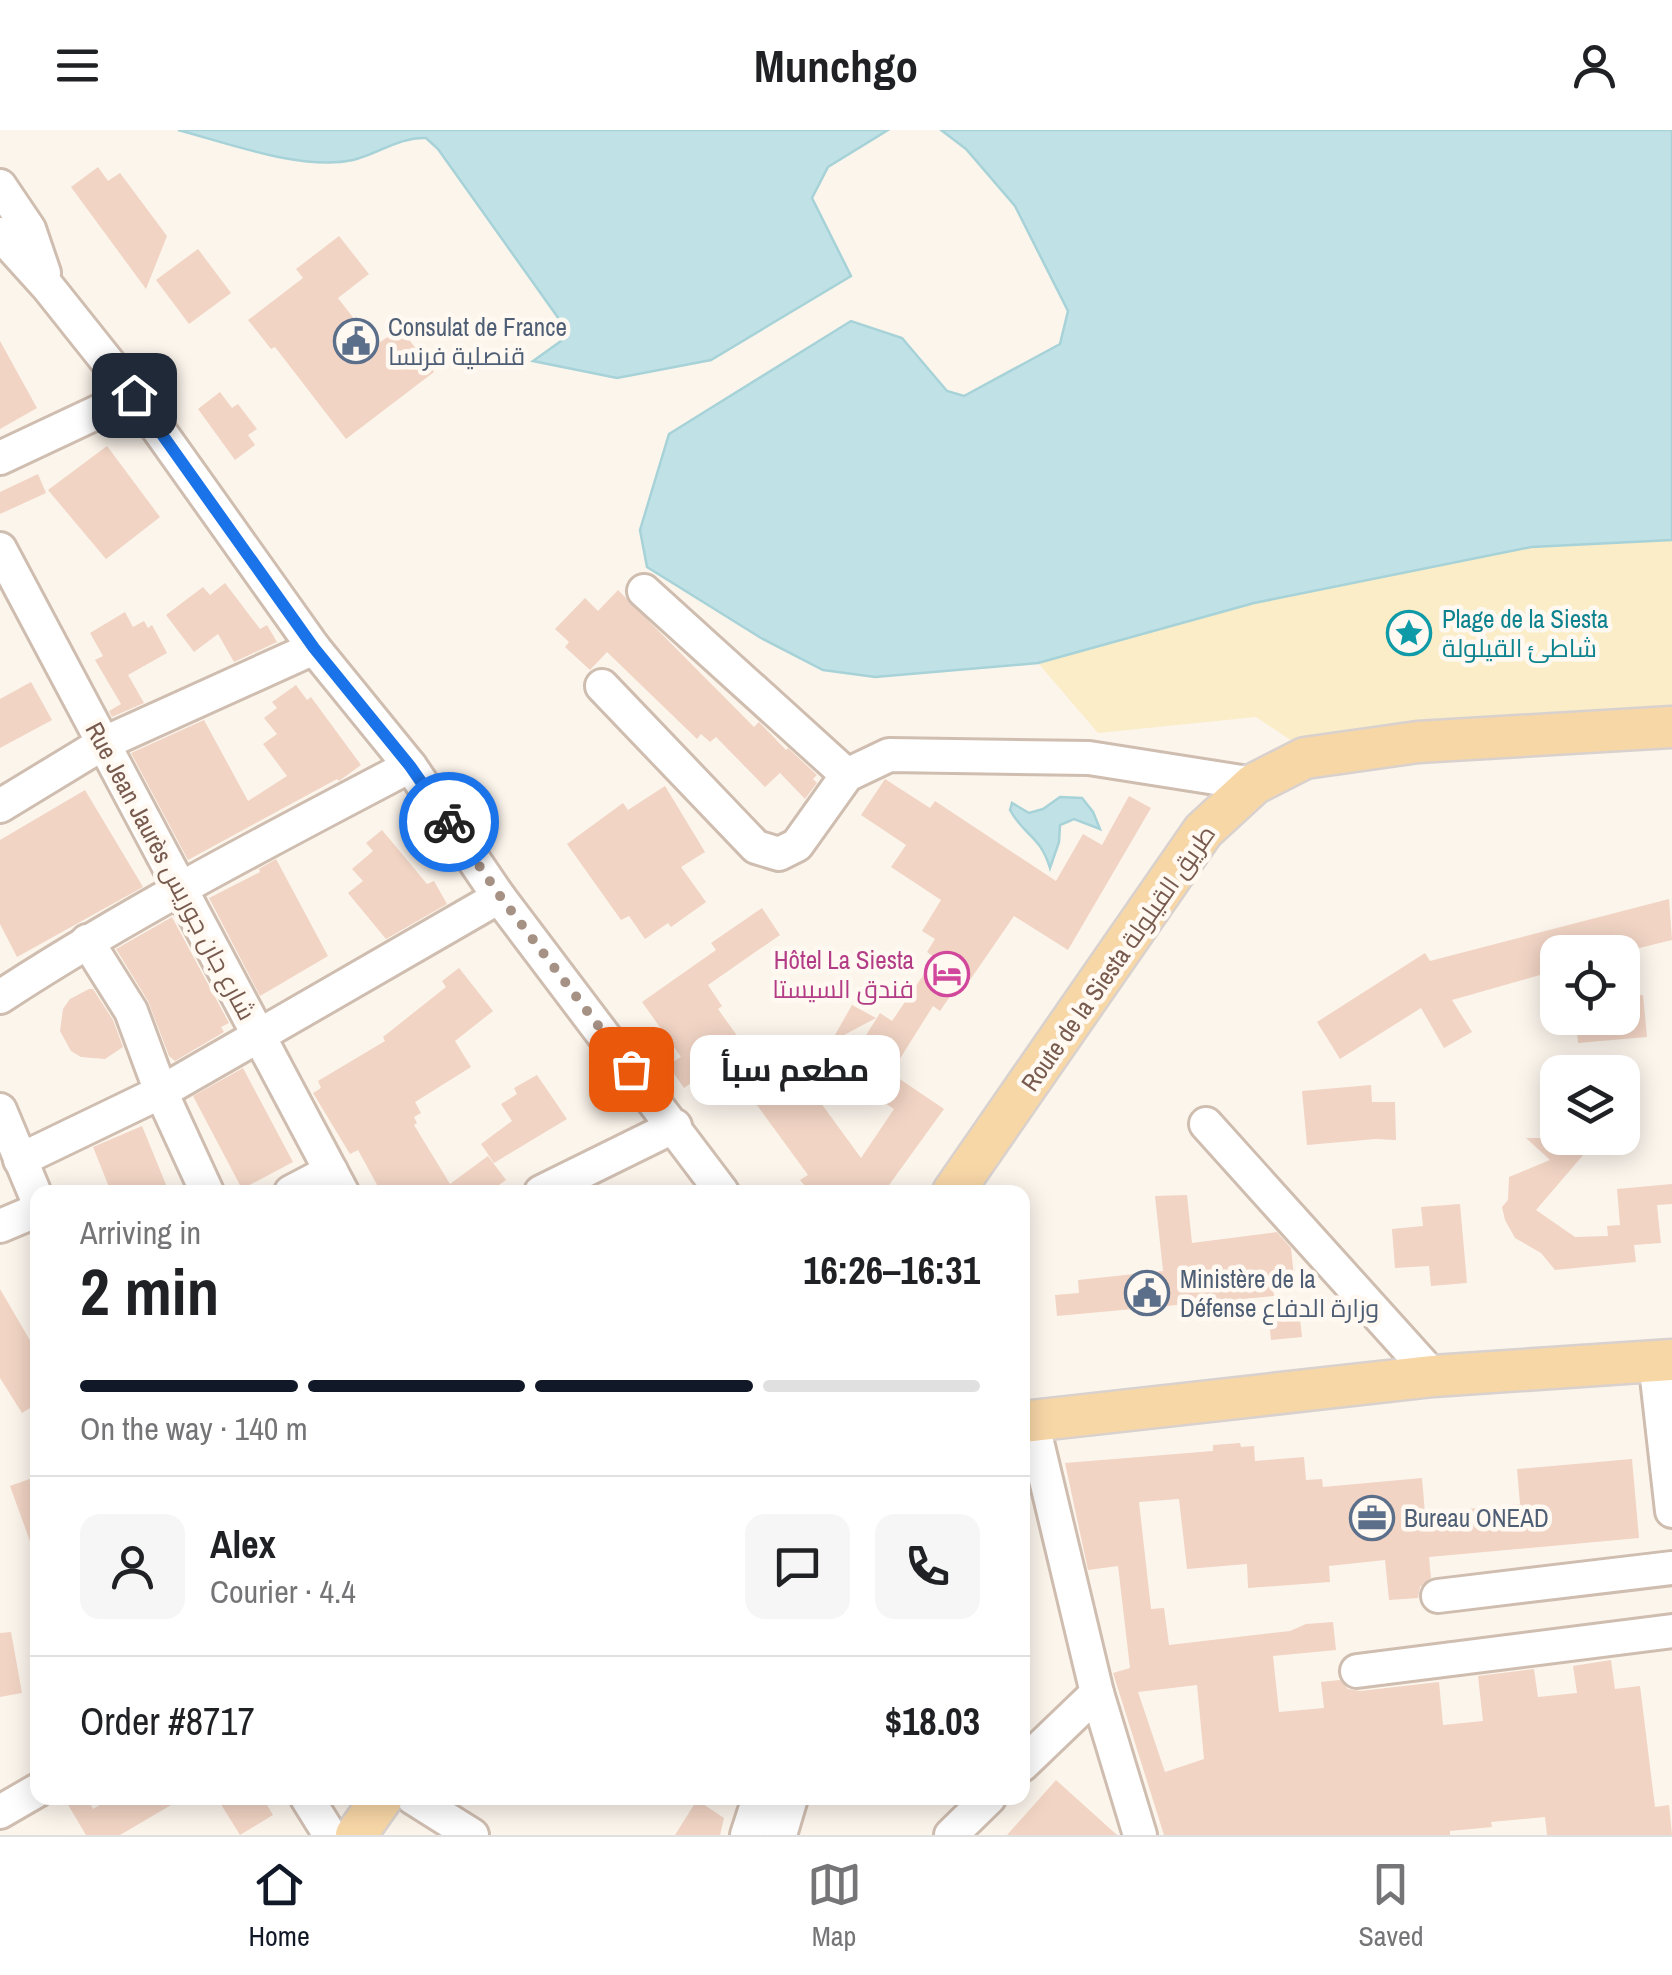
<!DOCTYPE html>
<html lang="en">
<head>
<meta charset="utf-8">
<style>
	:root { --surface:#fff; --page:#f6f6f6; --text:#202124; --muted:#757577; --line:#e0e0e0; --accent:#111827 }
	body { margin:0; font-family:"Archivo Narrow",Cairo,sans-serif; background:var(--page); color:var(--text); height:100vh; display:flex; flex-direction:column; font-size:38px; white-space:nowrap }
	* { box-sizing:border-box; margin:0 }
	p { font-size:32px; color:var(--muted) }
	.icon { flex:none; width:55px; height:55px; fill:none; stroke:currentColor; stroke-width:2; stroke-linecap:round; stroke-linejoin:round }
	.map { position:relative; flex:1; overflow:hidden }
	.sheet { position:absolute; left:30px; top:1055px; width:1000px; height:620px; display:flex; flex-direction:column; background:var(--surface); border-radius:20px; box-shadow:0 5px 25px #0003 }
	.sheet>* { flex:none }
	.controls { position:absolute; left:1540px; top:805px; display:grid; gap:20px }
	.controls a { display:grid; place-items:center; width:100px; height:100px; border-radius:20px; background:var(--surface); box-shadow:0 5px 25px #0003; font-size:50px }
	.pin { position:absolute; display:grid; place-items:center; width:85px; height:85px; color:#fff; margin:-42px; border-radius:20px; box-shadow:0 5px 15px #0006 }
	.courier { position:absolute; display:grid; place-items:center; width:100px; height:100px; margin:-50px; border:8px solid #1a73e8; border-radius:50%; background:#fff; color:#222; box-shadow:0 2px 12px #0007 }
	.bubble { position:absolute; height:70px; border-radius:20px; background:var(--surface); box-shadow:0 5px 25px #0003; font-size:32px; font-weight:700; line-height:70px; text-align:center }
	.summary em { font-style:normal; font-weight:700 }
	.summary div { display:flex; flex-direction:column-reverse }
	.summary { display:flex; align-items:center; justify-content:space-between; height:170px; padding:0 50px }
	h1 { font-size:65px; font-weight:700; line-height:75px }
	.bar { display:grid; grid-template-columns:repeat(4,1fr); gap:15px 10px; align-content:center; height:120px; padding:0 50px }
	.bar i { height:12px; border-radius:8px; background:var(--line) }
	.bar .on { background:var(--accent) }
	.bar p { grid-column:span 4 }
	.line { display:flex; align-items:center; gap:25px; padding:0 50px; border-top:2px solid var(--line) }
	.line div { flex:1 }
	.round { display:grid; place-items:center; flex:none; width:105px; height:105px; border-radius:20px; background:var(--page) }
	header { display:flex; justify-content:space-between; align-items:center; height:130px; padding:0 50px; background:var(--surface); font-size:45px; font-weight:700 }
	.tab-bar { display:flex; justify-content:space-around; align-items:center; height:140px; border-top:2px solid var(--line); background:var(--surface); font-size:28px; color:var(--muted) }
	.tab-bar a { display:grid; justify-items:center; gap:5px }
	.tab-bar .on { color:var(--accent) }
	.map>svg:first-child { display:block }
	.sand { fill:#faedc8 }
	.water { fill:#c0e2e6; stroke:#a6d2d8; stroke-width:2.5 }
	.building { fill:#f1d4c4; fill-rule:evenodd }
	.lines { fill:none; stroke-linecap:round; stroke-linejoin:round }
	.minor-casing { stroke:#cfbdb0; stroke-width:38 }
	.major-casing { stroke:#d9d1cd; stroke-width:45 }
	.minor { stroke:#fff; stroke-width:32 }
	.major { stroke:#f8d7a7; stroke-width:40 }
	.done { stroke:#a69185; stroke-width:10; stroke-dasharray:0 18 }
	.route { stroke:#1a73e8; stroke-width:12 }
	.labels { text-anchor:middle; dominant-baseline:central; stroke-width:9; stroke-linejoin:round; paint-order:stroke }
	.service-label { font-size:25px; fill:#4e5e75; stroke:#fff9f2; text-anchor:start }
	.culture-label { font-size:25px; fill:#0d838f; stroke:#fff9f2; text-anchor:start }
	.street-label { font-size:25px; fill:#785b4e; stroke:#fff9f2 }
	.hotel-label { font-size:25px; fill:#b23c85; stroke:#fff9f2; text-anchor:end }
</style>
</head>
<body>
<header><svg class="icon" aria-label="menu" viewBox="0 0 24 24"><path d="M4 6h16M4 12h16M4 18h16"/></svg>Munchgo<svg class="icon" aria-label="person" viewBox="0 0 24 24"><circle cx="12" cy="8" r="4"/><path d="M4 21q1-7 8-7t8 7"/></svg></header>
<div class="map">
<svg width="1672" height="1705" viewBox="0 0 1672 1705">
	<rect width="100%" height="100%" fill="#fcf5ec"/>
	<polygon class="sand" points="1672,410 1672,593 1307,621 1256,587 1098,603 1038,533 1254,473 1531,417"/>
	<g class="water">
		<path d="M 178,0 L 888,0 L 828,37 L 812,68 L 851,146 L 711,230 L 617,248 L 533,231 L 561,211 L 562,200 L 559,189 L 438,19 L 426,8 C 399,7 378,24 353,30 C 302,41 228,13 178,0 Z"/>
		<polygon points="941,0 1672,0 1672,410 1531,417 1254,473 1038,533 875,547 823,540 761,508 647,437 640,400 669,304 851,191 902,208 947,261 964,266 1060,214 1068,181 1015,76 966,19"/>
		<path d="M 1060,667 L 1082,668 L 1093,682 L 1100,699 L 1074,689 L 1060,695 L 1059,712 L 1050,738 C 1040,705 1024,706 1010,680 L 1012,673 L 1029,683 L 1043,679 Z"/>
	</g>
	<g class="building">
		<polygon points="98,37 108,51 120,43 167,106 146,159 71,57"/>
		<polygon points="339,106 369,144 338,168 375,216 400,198 434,242 346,309 275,217 271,219 248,190 303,148 296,139"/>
		<polygon points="198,119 231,163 189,194 156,150"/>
		<polygon points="0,211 37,278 0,299"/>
		<polygon points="220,262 232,278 238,274 257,299 248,305 255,315 235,330 198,279"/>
		<polygon points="107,316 160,387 106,429 48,360"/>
		<polygon points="38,344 46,363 0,384 0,362"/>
		<polygon points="225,453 260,499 267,495 277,512 234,532 218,504 194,522 166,485 203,457 210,465"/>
		<polygon points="618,460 754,597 759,592 786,620 788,618 817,645 813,649 817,653 805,669 780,643 765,657 716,607 710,612 701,604 697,609 607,522 590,540 565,517 569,512 555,499 585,468 598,481"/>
		<polygon points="125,482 133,497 144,491 148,498 152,495 167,523 128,545 144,573 112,587 109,581 121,574 95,530 103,526 90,503"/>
		<polygon points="31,552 52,590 0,618 0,569"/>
		<polygon points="296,555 307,570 311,567 361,635 339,651 337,649 188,730 131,623 204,590 248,671 287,646 263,614 277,604 264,588 277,578 272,572"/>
		<polygon points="885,649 930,678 935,671 1056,751 1083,704 1102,715 1129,666 1151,678 1068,820 1014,786 970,850 964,846 940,881 933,876 891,943 944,979 884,1062 810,1062 800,1050 808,1045 724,930 684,958 668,935 681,927 642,872 716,820 711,813 762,778 780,805 708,855 722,876 718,879 753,928 778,914 861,1028 894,979 841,945 880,883 892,891 935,828 927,822 935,809 922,801 941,770 891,737 906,715 861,685"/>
		<polygon points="665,656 705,722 681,737 706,772 671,797 668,793 645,809 629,786 621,790 567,714 623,673 628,680"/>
		<polygon points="85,660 143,757 17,827 0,794 0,710"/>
		<polygon points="382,700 427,754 434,751 447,774 386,809 348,763 363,751 352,739 373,721 366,713"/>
		<polygon points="276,729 328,826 260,866 209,768 260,742 259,739"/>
		<polygon points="1669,769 1672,810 1623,822 1558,822 1558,840 1452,870 1472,902 1444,918 1421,878 1340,929 1317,892 1425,823 1430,831"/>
		<polygon points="172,787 229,893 221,897 224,902 175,931 169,926 148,871 116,819"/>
		<polygon points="459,838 493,881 455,911 471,937 415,972 421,983 414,987 417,993 414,995 450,1054 488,1026 506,1050 489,1062 381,1062 358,1020 350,1024 313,963 321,958 318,951 385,911 383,907 446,857 442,851"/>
		<polygon points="89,859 93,859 113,890 123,917 105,929 81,927 71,921 60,901 63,879 70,869"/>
		<polygon points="1643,865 1647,907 1578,913 1576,888 1622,888 1622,866"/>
		<polygon points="852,875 876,888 831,912"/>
		<polygon points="243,938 293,1032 242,1059 193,966"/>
		<polygon points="537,945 567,989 494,1033 481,1014 512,991 501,974 517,964 514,958"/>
		<polygon points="1371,955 1372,972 1395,972 1396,1010 1376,1009 1307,1015 1302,961"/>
		<polygon points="142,996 169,1062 111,1062 93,1017"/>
		<polygon points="1526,1008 1579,1008 1586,1014 1596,1010 1536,1080 1575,1107 1608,1106 1607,1096 1620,1095 1617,1059 1672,1054 1672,1074 1657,1075 1661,1113 1634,1115 1636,1132 1555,1140 1541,1123 1515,1108 1505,1090 1502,1077 1508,1070 1509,1047 1550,1030"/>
		<polygon points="1187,1065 1192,1113 1277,1102 1291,1118 1294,1147 1272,1150 1274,1166 1057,1186 1055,1165 1079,1163 1078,1150 1163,1141 1155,1066"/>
		<polygon points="1460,1074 1467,1153 1431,1156 1429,1136 1395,1138 1392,1099 1423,1096 1421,1077"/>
		<polygon points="0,1159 38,1224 38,1273 22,1283 0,1248"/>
		<polygon points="1300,1188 1302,1207 1271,1210 1269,1191"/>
		<path d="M 1240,1313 L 1241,1317 L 1254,1316 L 1255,1331 L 1304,1327 L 1306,1350 L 1322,1349 L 1323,1357 L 1422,1348 L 1425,1383 L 1520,1374 L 1517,1339 L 1632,1329 L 1639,1408 L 1429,1427 L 1431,1448 L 1420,1457 L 1418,1468 L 1389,1470 L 1385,1430 L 1329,1436 L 1330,1452 L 1248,1458 L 1247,1434 L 1187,1439 L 1179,1369 L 1139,1372 L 1151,1479 L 1164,1478 L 1169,1515 L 1290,1501 L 1306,1494 L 1333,1492 L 1336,1520 L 1273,1526 L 1279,1582 L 1324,1578 L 1321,1552 L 1340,1550 L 1348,1559 L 1360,1561 L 1439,1552 L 1443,1595 L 1483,1591 L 1478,1546 L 1534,1539 L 1538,1567 L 1577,1563 L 1573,1536 L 1611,1530 L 1615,1559 L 1640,1556 L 1655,1677 L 1669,1675 L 1672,1705 L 1547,1705 L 1545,1687 L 1491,1692 L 1492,1697 L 1450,1701 L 1450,1705 L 1164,1705 L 1113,1543 L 1130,1538 L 1118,1436 L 1088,1440 L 1065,1333 L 1213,1321 L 1213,1315 ZM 1197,1555 L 1204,1629 L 1165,1642 L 1138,1562 Z"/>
		<polygon points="38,1346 38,1425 35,1425 10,1356"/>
		<polygon points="11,1502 22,1563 0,1567 0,1503"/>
		<polygon points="1056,1650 1117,1705 1007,1705"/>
		<polygon points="64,1668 87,1668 93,1679 112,1668 183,1668 120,1705 86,1705"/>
		<polygon points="217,1668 263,1668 273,1685 240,1705"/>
		<polygon points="697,1670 724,1688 720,1705 675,1705"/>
	</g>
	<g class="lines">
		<defs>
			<g id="minor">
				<polyline points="0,56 29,99 44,143"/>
				<polyline points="0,104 48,157 134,265 314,518 410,636 499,767 722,1062"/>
				<polyline points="0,328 134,265"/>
				<polyline points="0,419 342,1062"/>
				<polyline points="644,461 847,645"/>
				<polyline points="602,556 756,717 779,724 797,715 847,645 889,625 1089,628 1254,654"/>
				<polyline points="0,676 102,614 314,518"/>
				<polyline points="87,811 131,881 161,962 207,1062"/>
				<path d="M 0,867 C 132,781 271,709 410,636"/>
				<polyline points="0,980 38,1071"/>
				<polyline points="1206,994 1433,1246"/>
				<polyline points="20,1030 161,962 499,767"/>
				<polyline points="291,1062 331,1041"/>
				<polyline points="541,1062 675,996"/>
				<polyline points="0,1096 38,1080"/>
				<polyline points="1655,1230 1672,1381"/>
				<polyline points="1032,1291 1097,1563 1140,1705"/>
				<polyline points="1438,1466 1672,1438"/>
				<polyline points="1357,1541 1672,1501"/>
				<polyline points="1022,1635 1097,1563"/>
				<polyline points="307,1668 330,1705"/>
				<polyline points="413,1668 472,1705"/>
				<polyline points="0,1682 38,1660"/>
				<polyline points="747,1705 759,1668"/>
				<polyline points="780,1705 791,1668"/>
				<polyline points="951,1705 989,1668"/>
			</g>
			<g id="major">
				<polyline points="953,1062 1203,701 1254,654 1305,628 1418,612 1672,597"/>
				<polyline points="1022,1292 1433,1246 1672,1230"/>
				<polyline points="356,1705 382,1668"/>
			</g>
		</defs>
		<use href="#minor" class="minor-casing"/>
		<use href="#major" class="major-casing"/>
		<use href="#minor" class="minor"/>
		<use href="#major" class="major"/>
	</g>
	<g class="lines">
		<polyline class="done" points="449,692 500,766 631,939"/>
		<polyline class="route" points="134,265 314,518 410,636 449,692"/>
	</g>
	<defs>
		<symbol id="civic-ring" viewBox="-11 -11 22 22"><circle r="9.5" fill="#fff9f2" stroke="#5c6f8a" stroke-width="1.5"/><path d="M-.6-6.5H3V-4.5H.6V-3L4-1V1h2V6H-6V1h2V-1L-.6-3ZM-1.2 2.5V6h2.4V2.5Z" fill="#5c6f8a"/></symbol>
		<symbol id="sight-ring" viewBox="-11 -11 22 22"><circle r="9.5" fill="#fff9f2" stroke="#0f9aa8" stroke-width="1.5"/><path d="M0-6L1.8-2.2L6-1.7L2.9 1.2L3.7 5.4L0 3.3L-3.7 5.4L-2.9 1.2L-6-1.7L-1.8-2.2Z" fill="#0f9aa8"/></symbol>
		<symbol id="hotel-ring" viewBox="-11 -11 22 22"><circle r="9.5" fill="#fff9f2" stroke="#d1479c" stroke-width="1.5"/><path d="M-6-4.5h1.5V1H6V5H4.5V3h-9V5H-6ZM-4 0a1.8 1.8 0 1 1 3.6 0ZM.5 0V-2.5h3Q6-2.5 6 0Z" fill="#d1479c"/></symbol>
		<symbol id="office-ring" viewBox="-11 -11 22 22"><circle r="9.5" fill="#fff9f2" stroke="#5c6f8a" stroke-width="1.5"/><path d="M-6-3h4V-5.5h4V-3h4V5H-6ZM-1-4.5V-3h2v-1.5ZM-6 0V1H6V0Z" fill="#5c6f8a"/></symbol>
	</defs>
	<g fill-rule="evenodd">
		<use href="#civic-ring" x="331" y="186" width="50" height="50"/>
		<use href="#sight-ring" x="1384" y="478" width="50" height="50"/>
		<use href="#hotel-ring" x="922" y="819" width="50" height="50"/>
		<use href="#civic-ring" x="1122" y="1138" width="50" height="50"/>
		<use href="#office-ring" x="1347" y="1363" width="50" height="50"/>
	</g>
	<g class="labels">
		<g class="service-label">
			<text x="388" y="197">Consulat de France<tspan x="388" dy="29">قنصلية فرنسا</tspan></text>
			<text x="1180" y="1149">Ministère de la<tspan x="1180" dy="29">Défense وزارة الدفاع</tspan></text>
			<text x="1404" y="1388">Bureau ONEAD</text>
		</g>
		<g class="culture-label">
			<text x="1442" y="489">Plage de la Siesta<tspan x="1442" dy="29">شاطئ القيلولة</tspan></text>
		</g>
		<g class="street-label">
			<text transform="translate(171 741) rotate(62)">Rue Jean Jaurès شارع جان جوريس</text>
			<text transform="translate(1118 828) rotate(-55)">Route de la Siesta طريق القيلولة</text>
		</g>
		<g class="hotel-label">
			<text x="914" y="830">Hôtel La Siesta<tspan x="914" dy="29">فندق السيستا</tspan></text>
		</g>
	</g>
</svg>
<div class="controls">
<a><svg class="icon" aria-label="locate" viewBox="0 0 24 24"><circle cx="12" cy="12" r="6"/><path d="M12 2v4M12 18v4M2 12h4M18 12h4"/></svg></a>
<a><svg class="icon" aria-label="layers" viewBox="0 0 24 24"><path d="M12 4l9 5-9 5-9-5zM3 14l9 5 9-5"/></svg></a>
</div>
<div class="pin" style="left:631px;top:939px;background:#ea580c"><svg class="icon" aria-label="bag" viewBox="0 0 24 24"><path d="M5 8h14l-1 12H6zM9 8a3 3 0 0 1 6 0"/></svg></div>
<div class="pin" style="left:134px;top:265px;background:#1f2937"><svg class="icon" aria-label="home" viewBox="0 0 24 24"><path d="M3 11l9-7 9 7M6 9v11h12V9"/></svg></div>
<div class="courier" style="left:449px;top:692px"><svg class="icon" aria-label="bike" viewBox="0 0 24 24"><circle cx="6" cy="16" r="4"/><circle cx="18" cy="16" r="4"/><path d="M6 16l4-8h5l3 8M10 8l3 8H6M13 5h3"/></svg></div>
<div class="bubble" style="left:690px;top:905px;width:210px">مطعم سبأ</div>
<section class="sheet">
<div class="summary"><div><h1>2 min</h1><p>Arriving in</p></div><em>16:26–16:31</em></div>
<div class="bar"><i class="on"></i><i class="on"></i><i class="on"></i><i></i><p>On the way · 140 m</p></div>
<div class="line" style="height:180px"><a class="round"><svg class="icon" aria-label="person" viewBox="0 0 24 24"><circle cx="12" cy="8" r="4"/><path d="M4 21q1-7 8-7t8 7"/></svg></a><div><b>Alex</b><p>Courier · 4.4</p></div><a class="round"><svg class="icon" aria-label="chat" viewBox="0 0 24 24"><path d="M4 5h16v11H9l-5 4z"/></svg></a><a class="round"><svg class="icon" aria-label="phone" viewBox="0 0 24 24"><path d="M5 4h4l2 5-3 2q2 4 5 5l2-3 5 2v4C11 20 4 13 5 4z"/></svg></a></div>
<div class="line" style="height:130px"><div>Order #8717</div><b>$18.03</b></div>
</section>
</div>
<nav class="tab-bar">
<a class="on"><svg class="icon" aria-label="home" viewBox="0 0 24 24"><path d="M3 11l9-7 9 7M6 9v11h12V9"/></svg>Home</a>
<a><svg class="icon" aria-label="map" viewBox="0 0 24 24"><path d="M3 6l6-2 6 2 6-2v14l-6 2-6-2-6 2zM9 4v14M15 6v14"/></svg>Map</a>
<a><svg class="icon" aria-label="saved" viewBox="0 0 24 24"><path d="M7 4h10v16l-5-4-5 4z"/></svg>Saved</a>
</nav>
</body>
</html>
